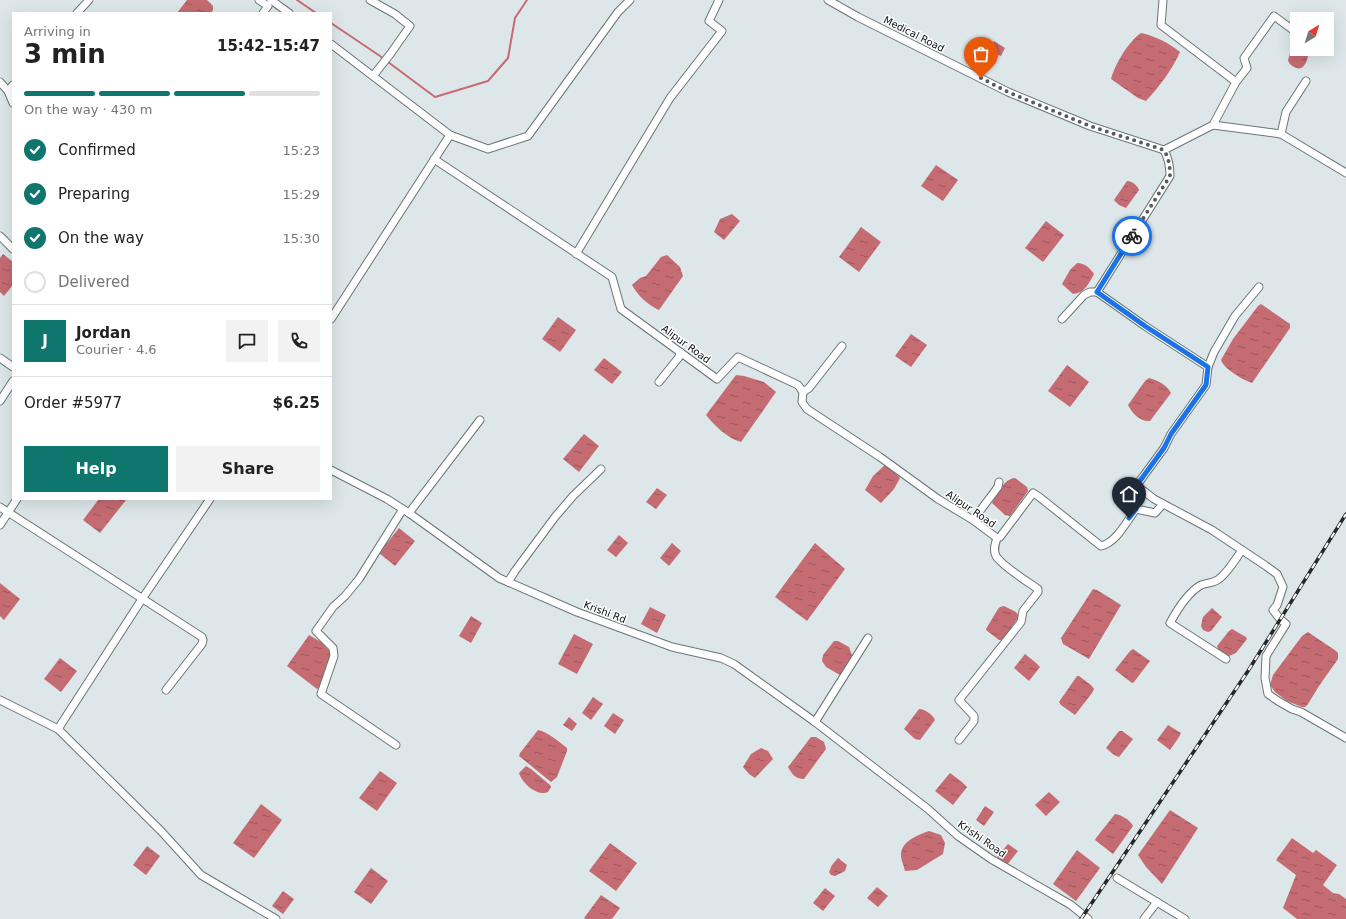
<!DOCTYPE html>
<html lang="en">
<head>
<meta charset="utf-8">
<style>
	:root { --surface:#fff; --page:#f2f2f2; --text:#222; --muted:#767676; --line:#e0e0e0; --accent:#0f766e }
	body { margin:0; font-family:"DejaVu Sans",sans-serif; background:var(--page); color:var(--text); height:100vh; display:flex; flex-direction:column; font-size:15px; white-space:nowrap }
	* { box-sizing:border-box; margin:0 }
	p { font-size:13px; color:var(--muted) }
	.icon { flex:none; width:22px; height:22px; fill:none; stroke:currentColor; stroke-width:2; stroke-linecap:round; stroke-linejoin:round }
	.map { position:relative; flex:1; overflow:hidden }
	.sheet { position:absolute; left:12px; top:12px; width:320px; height:488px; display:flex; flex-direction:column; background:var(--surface); border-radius:0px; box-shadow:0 4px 16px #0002 }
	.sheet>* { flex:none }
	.needle { width:26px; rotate:38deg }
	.buttons { position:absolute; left:1290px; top:12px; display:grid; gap:8px }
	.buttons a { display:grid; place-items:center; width:44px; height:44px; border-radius:0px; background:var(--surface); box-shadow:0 4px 16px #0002; font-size:20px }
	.pin { position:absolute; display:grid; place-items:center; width:34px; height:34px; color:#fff; margin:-41px -17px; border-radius:50% 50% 50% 0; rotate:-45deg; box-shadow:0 0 4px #0007 }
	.pin .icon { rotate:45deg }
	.courier { position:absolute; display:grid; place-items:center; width:40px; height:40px; margin:-20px; border:3px solid #1a73e8; border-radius:50%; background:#fff; color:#222; box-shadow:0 1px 5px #0007 }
	.overview em { font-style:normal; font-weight:700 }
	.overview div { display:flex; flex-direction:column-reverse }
	.overview { display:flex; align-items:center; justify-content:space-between; height:68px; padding:0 12px }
	h1 { font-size:26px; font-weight:700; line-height:30px }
	.bar { display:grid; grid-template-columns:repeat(4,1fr); gap:6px 4px; align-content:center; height:48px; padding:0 12px }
	.bar i { height:5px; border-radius:3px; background:var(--line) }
	.bar .selected { background:var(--accent) }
	.bar p { grid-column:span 4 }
	.line { display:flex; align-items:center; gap:10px; padding:0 12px; border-top:1px solid var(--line) }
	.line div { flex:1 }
	.round { display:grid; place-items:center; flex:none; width:42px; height:42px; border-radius:0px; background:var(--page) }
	ol { padding:0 12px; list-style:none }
	li { display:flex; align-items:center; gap:12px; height:44px }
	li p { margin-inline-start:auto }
	li .icon { padding:4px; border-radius:50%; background:var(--accent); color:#fff; stroke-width:4 }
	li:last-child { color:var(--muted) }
	li i { width:22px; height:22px; border:2px solid var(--line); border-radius:50% }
	.primary-button { display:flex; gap:8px; margin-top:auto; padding:8px 12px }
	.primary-button a { flex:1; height:46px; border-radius:0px; background:var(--accent); color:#fff; font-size:16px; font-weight:700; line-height:46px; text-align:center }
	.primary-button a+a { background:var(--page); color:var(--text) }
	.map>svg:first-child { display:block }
	.water { fill:url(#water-ripples) }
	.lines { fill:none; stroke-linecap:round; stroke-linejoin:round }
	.stream { stroke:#c56b72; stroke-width:2 }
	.street-casing { stroke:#6b7576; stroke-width:9 }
	.street { stroke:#fff; stroke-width:7 }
	.rail-casing { stroke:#25292a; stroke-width:3.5 }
	.rail { stroke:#fff; stroke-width:2; stroke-dasharray:6; stroke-linecap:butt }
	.done { stroke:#565c5d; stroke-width:4; stroke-dasharray:0 7.2 }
	.route { stroke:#1a73e8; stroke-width:5 }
	.labels { text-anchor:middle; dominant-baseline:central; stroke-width:3; stroke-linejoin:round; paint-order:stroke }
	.street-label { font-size:10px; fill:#0e1112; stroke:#fff }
</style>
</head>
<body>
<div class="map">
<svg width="1346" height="919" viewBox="0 0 1346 919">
	<defs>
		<pattern id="water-ripples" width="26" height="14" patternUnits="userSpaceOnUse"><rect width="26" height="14" fill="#c56b72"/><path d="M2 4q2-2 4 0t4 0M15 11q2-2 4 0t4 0" fill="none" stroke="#9e575c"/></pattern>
	</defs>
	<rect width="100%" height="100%" fill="#dde7e9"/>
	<g class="water">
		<polygon points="187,0 207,0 213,6 213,10 211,13 177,13"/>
		<path d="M 1141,33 C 1155,36 1169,43 1180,52 C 1172,70 1159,87 1146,101 L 1138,98 L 1111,79 C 1115,64 1128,42 1141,33 Z"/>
		<polygon points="994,41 1005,48 1001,56 990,52"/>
		<path d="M 1296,44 L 1297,49 L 1308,49 L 1309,51 C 1308,58 1305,73 1294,67 C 1291,65 1289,64 1288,60 L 1292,47 Z"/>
		<polygon points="936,165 958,180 943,201 921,186"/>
		<path d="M 1127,181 C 1132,181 1138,186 1139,190 L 1126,208 L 1119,205 L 1114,200 Z"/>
		<polygon points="732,214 740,221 724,240 714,232 720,219"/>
		<polygon points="1046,221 1064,235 1043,262 1025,248"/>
		<polygon points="861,227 881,242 859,272 839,257"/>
		<polygon points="3,254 13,262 13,285 4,296 0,292 0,258"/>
		<path d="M 667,255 L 680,267 L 683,276 L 659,310 C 648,305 638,296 632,285 L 640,278 L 646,276 L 661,257 Z"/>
		<path d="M 1077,263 C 1085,263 1090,268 1094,274 C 1089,283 1085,293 1073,294 L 1062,284 L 1070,270 Z"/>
		<path d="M 1261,304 L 1290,324 L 1290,328 L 1252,383 C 1243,380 1224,369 1221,360 L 1233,339 L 1258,306 Z"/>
		<polygon points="558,317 576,330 560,352 542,339"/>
		<polygon points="911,334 927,345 911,367 895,356"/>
		<polygon points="604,358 622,372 612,384 594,370"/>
		<polygon points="1067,365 1089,382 1070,407 1048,391"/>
		<path d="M 736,375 L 744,376 L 764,382 L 776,392 L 741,442 C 727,438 715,426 706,415 Z"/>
		<path d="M 1149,378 C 1157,380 1167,385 1171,393 L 1150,421 C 1140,422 1132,413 1128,405 L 1145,381 Z"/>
		<polygon points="584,434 599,446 579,472 563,459"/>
		<polygon points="886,464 892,469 900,478 894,489 881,503 865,490 873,476"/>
		<path d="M 1015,478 L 1027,487 L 1028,491 L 1010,516 L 1005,515 L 992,503 C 998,494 1003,479 1015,478 Z"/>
		<polygon points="657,488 667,495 656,509 646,502"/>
		<polygon points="99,499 126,500 100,533 83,520"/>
		<polygon points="399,528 415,541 395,566 379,553"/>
		<polygon points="619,535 628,543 616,557 607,550"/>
		<polygon points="672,543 681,551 669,566 660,558"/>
		<polygon points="815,543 845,569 807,621 775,597"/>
		<polygon points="0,583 20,599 4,620 0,616"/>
		<polygon points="1093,589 1097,590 1121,605 1089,659 1063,644 1061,638"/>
		<polygon points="1004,606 1016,612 1019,616 1005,637 1001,640 999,640 986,630 986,629 998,609 1000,607"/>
		<polygon points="650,607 666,615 657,633 641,624"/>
		<polygon points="1212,608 1222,617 1211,631 1208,632 1203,630 1201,626 1203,617"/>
		<polygon points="471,616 482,623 471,643 459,636"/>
		<polygon points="1232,629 1246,637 1247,639 1236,653 1229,656 1225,655 1218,649 1217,646 1229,631"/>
		<polygon points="1308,632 1336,651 1338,653 1338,659 1319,686 1308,704 1305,707 1302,707 1287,701 1275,692 1270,685 1273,675 1302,636"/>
		<polygon points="574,634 593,644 577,674 558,664"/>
		<polygon points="309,635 321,642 331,653 320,687 317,689 287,666"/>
		<polygon points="834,641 838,641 849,647 853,658 840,675 826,667 822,661 823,655"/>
		<polygon points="1133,649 1150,661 1134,682 1132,683 1115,670 1130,651"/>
		<polygon points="1025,654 1035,662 1040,667 1029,681 1014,668"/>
		<polygon points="60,658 77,671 61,692 44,679"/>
		<polygon points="1077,676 1079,676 1091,685 1094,689 1092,693 1075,715 1061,705 1059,702"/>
		<polygon points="593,697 603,704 591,720 582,713"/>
		<path d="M 919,709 C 925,709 933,715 935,720 L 920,740 L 915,739 L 904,729 Z"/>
		<polygon points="613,713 624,720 615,734 604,726"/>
		<polygon points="569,717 577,724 572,731 563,725"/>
		<polygon points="1168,725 1181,733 1179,737 1170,750 1157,740"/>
		<path d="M 538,730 C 548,732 558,741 567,748 L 567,751 L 557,777 L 551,782 L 519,756 L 520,753 Z"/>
		<polygon points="1119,731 1122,731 1133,739 1119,757 1114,755 1106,748"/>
		<path d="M 811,737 L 816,737 L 824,742 L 826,749 L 804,779 C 795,779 792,774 788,767 Z"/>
		<polygon points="761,748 768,751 773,759 755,778 749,774 743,767 751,754"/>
		<path d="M 526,766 L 531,769 L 550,785 L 551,787 L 548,792 C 537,797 522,783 519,773 Z"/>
		<polygon points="380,771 397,783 377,811 359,798"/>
		<polygon points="950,773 962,782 967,787 953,805 935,791"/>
		<polygon points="1049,792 1060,802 1046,816 1035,805"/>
		<polygon points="261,804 282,820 254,858 233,843"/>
		<polygon points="985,806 994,812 984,826 976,820"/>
		<polygon points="1170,810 1198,828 1162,884 1146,867 1138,855"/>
		<path d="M 1115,814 C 1122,815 1130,820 1133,826 L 1113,854 L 1095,840 L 1096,838 Z"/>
		<path d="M 929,831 L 941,835 L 945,843 L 943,854 L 917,870 L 905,871 C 904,866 901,860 901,855 C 901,841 918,835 929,831 Z"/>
		<polygon points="1292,838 1313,853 1316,850 1337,865 1323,885 1333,893 1339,894 1346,899 1346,919 1297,919 1283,908 1296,875 1276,860"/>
		<polygon points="610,843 637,863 616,891 589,871"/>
		<polygon points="1008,844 1018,851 1007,865 997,857"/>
		<polygon points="147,846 160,856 146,875 133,865"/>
		<polygon points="1077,850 1100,868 1076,901 1053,884"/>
		<polygon points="838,858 847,865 845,871 835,876 831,875 829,872 832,865"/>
		<polygon points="371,868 388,881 371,904 354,892"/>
		<polygon points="877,887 888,896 878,907 867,898"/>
		<polygon points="825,888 835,896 823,911 813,903"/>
		<polygon points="283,891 294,899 283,914 272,906"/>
		<polygon points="601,895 620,908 612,919 586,919 584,918"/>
	</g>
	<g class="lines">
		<g class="stream">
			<polyline points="297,0 316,13"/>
			<polyline points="331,23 380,56 435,97 488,81 508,58 515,18 527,0"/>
		</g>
		<defs>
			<g id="street">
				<polyline points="259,0 268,6 263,13"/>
				<polyline points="271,0 289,13"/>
				<polyline points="370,0 395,14 410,26 391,53 373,76"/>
				<polyline points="828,0 858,17 1008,92 1090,126 1164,150 1213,125 1281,134 1346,173"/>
				<polyline points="1163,0 1161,25 1236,82 1213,125"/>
				<polyline points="77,13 89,0"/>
				<polyline points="331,44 450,135 331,319"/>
				<polyline points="0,82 8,91 13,85"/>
				<polyline points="1236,82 1247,68 1244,58 1274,16 1297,33"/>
				<polyline points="8,91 13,103"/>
				<polyline points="1281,134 1286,112 1306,81"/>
				<polyline points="450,135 488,149 528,136 618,12 630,0"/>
				<path d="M 434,159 L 612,277 L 621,309 L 717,379 L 738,357 L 798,385 L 803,392 L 802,402 L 807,409 L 880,457 L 938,499 L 973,520 L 997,538 L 1000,537 L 1033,493 L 1038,496 L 1101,546 C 1117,542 1126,522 1136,509 L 1126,500 L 1164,448 L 1171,434 L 1206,385 L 1208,367 L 1145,326 L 1097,292 L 1170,176 C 1170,166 1169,159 1164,150"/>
				<polyline points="0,236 13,249"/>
				<polyline points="576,254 670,98 722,31 709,21 719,0"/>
				<polyline points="1062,319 1084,295 1090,292 1097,292"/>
				<polyline points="0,358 13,367"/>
				<polyline points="1208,367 1214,352 1235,316 1259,287"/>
				<polyline points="659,382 679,357 680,352"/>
				<polyline points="803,392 809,388 842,346"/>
				<polyline points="0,401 13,381"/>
				<polyline points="331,470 387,499 409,513 499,578 577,612 672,647 721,658 734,664 815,722 872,766 928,809 958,836 991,859 1071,905 1088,919"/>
				<polyline points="1136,485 1154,499 1212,530 1266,566 1277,574 1283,587 1277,605 1273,610 1280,619 1286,624 1266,656 1265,678 1268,694 1278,701 1292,709 1301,712 1346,738"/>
				<polyline points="0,507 202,637 203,640 202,644 166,690"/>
				<polyline points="1136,509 1155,513 1163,504"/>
				<polyline points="409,513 480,420"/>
				<polyline points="973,520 998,487 999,482"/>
				<polyline points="0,525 17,499"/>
				<polyline points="508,582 515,571 555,517 573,496 601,469"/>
				<path d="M 1226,659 L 1170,623 C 1177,610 1187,593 1201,585 C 1207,583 1214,583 1219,579 C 1228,572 1235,560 1242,550"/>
				<polyline points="0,700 58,729 161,831 201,875 276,919"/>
				<polyline points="815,722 868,638"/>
				<polyline points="58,729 142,599 210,499"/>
				<path d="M 959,740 L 974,721 L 974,716 L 959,700 L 1021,622 L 1023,611 L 1038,592 L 1038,589 C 1028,582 1002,566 996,556 C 993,550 995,544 997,538"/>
				<polyline points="396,745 321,694 334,656 333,648 316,631 333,607 345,596 359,579 403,509"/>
				<polyline points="1117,878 1185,919"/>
				<polyline points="1144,919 1157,902"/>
			</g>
		</defs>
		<use href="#street" class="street-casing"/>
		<use href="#street" class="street"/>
		<defs>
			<polyline id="rail" points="1081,919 1248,671 1346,514"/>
		</defs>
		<use href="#rail" class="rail-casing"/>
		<use href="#rail" class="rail"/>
	</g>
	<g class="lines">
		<path class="done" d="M 981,78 L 1008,92 L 1090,126 L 1164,150 C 1169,159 1170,166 1170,176 L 1132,236"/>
		<polyline class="route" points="1129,518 1136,509 1126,500 1164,448 1171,434 1206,385 1208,367 1145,326 1097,292 1132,236"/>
	</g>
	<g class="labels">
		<g class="street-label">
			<text transform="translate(914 34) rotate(27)">Medical Road</text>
			<text transform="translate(686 344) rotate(36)">Alipur Road</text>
			<text transform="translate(971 509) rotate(34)">Alipur Road</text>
			<text transform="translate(605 612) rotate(21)">Krishi Rd</text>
			<text transform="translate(982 839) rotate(35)">Krishi Road</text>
		</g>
	</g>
</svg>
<div class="buttons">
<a><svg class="needle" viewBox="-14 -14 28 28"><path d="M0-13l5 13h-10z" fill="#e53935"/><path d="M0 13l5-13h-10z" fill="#767676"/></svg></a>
</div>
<div class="pin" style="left:981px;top:78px;background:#ea580c"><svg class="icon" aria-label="bag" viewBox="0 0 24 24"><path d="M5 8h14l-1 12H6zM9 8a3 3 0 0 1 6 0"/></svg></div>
<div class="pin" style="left:1129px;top:518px;background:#1f2937"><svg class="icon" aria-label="home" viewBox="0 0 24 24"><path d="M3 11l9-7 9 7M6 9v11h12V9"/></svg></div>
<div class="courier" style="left:1132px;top:236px"><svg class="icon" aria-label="bike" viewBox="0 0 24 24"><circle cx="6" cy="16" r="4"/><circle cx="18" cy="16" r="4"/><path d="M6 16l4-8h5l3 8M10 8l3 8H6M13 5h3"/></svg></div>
<section class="sheet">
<div class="overview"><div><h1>3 min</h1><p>Arriving in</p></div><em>15:42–15:47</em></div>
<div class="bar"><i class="selected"></i><i class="selected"></i><i class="selected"></i><i></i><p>On the way · 430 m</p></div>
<ol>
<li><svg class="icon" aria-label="check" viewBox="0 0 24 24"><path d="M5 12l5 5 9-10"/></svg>Confirmed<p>15:23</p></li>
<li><svg class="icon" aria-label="check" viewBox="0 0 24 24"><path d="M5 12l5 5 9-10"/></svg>Preparing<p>15:29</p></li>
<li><svg class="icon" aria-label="check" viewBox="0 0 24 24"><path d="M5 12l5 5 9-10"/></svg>On the way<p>15:30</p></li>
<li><i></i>Delivered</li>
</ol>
<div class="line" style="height:72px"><b class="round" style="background:var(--accent);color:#fff">J</b><div><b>Jordan</b><p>Courier · 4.6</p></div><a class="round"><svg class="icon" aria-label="chat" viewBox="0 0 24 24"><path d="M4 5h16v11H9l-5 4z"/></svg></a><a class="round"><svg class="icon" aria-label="phone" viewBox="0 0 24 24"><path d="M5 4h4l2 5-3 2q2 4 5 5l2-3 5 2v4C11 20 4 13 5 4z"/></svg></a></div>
<div class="line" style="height:52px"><div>Order #5977</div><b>$6.25</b></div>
<div class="primary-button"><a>Help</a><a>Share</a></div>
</section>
</div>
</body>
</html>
